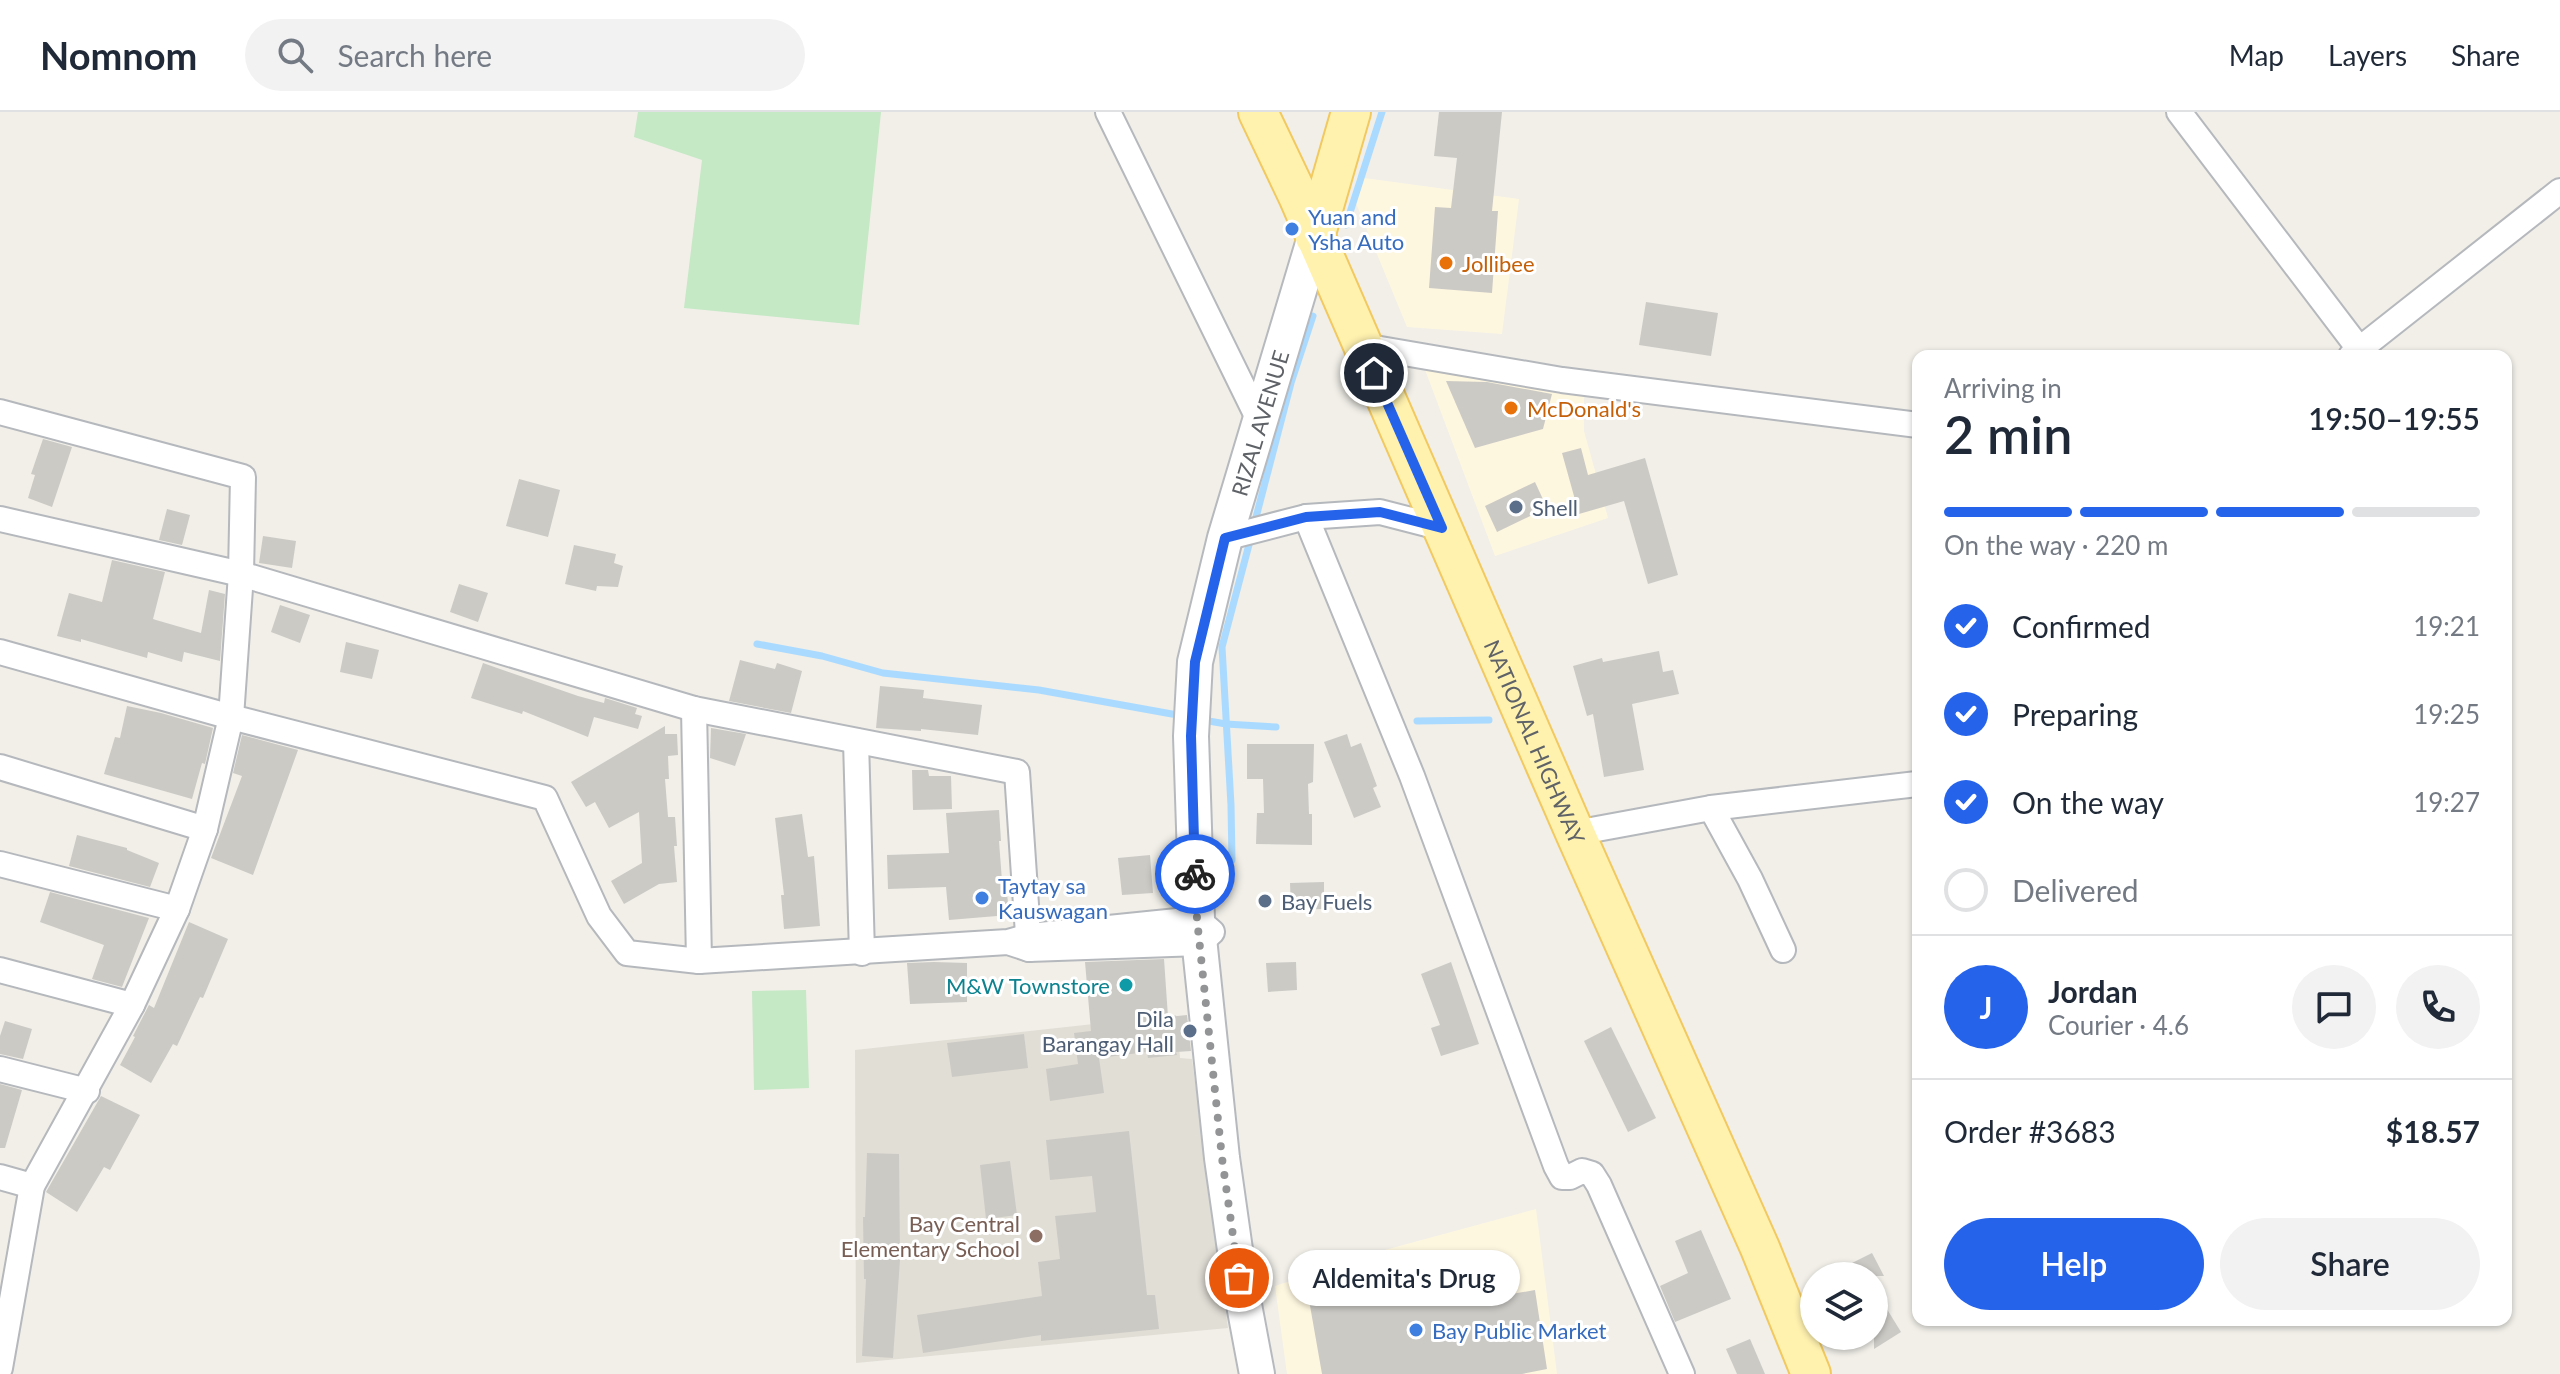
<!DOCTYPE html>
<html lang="en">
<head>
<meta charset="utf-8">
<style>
	:root { --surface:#fff; --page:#f2f2f3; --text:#1f2937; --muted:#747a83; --line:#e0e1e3; --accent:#2563eb }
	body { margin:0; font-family:Lato,sans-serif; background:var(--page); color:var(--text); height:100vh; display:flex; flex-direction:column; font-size:30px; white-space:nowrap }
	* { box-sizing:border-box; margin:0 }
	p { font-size:26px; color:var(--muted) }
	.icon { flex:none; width:44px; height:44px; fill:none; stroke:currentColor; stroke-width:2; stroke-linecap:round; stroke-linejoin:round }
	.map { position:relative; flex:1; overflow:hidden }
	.side { position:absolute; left:1912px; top:238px; width:600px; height:976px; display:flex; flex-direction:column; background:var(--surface); border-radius:16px; box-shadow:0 2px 6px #0004 }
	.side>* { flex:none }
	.controls { position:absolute; left:1800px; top:1150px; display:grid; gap:16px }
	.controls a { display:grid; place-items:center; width:88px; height:88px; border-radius:50%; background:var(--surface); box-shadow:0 2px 6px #0004; font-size:40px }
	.pin { position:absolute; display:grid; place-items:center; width:68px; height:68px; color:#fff; margin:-34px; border:4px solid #fff; border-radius:50%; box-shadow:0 2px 8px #0007 }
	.courier { position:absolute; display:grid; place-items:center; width:80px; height:80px; margin:-40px; border:6px solid #2563eb; border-radius:50%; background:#fff; color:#222; box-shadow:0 2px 10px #0007 }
	.bubble { position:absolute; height:56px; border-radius:28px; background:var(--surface); box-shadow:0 2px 6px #0004; font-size:26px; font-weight:600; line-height:56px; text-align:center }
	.summary em { font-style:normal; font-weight:600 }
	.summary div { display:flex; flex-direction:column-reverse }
	.summary { display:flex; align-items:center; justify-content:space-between; height:136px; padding:0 32px }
	h1 { font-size:52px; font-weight:600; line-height:60px }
	.bar { display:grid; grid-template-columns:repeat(4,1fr); gap:12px 8px; align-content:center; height:96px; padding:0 32px }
	.bar i { height:10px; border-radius:6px; background:var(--line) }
	.bar .on { background:var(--accent) }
	.bar p { grid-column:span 4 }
	.line { display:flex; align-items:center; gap:20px; padding:0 32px; border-top:2px solid var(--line) }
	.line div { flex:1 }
	.round { display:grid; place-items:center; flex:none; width:84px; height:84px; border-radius:42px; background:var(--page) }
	ol { padding:0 32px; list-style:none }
	li { display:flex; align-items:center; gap:24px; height:88px }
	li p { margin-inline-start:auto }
	li .icon { padding:8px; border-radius:50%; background:var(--accent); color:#fff; stroke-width:4 }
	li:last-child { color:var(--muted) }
	li i { width:44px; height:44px; border:4px solid var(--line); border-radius:50% }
	.action { display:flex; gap:16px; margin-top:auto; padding:16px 32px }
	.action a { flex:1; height:92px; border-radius:48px; background:var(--accent); color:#fff; font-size:32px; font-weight:600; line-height:92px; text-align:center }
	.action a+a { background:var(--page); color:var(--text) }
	header { display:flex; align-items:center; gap:48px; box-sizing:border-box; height:112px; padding:0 40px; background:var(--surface); border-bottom:2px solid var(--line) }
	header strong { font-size:38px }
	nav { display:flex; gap:44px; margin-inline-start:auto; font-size:28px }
	.search { width:560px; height:72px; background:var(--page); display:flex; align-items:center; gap:20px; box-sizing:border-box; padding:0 28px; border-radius:44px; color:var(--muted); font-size:30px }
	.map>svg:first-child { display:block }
	.commercial { fill:#fef7e0 }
	.education { fill:#e1ded6 }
	.green { fill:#c5e8c5 }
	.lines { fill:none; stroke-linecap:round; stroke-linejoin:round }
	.stream { stroke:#aadaff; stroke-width:7 }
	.building { fill:#cccac5 }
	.street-casing { stroke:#b5b8bc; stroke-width:28 }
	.secondary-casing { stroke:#b6babf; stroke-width:38 }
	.primary-casing { stroke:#f2c960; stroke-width:42 }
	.street { stroke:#fff; stroke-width:24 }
	.secondary { stroke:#fff; stroke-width:34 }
	.primary { stroke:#fff2af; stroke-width:38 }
	.done { stroke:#929495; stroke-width:8; stroke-dasharray:0 14.4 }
	.route { stroke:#2563eb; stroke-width:10 }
	.shop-dot { fill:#3f7fe0; stroke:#fff; stroke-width:3 }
	.food-dot { fill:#e8710a; stroke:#fff; stroke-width:3 }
	.service-dot { fill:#5c6f8a; stroke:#fff; stroke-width:3 }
	.culture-dot { fill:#0f9aa8; stroke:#fff; stroke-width:3 }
	.education-dot { fill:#8d6e63; stroke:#fff; stroke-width:3 }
	.labels { text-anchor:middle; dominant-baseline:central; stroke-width:6; stroke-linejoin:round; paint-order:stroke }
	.shop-label { font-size:22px; fill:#366cbe; stroke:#fff; text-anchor:start }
	.food-label { font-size:22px; fill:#c56008; stroke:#fff; text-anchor:start }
	.street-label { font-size:22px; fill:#5f6368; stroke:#fff }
	.service-label { font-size:22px; fill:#4e5e75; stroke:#fff; text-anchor:start }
	.culture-label { font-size:22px; fill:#0d838f; stroke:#fff; text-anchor:end }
	.education-label { font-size:22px; fill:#785e54; stroke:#fff; text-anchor:end }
</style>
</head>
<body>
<header>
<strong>Nomnom</strong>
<div class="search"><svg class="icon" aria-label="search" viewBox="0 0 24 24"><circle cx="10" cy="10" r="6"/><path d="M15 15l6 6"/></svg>Search here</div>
<nav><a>Map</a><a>Layers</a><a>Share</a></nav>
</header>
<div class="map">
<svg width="2560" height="1262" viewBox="0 0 2560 1262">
	<rect width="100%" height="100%" fill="#f1efe8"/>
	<g class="commercial">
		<polygon points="1357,65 1519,87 1502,222 1407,215 1353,84"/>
		<polygon points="1424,255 1584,273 1584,319 1608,406 1495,444"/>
		<polygon points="1536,1097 1557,1262 1287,1262 1275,1174 1381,1139"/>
	</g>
	<polygon class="education" points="1176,903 1180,946 1192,947 1228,1216 856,1251 855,938"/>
	<g class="green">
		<polygon points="638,0 881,0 859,213 684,196 702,48 634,25"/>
		<polygon points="806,878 809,976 754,978 752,879"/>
	</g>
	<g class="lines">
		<g class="stream">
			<polyline points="1346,113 1382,0"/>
			<polyline points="1254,413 1291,271 1313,204"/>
			<polyline points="757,532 822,544 883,561 1039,578 1183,604"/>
			<polyline points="1203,608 1226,612 1276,615"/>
			<polyline points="1417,609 1489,608"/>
			<polyline points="1232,748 1231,693 1222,535 1251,425"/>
		</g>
	</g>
	<g class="building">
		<polygon points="1439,0 1502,0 1492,99 1498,99 1492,181 1429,176 1435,95 1451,96 1457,46 1434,44"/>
		<polygon points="1646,190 1718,201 1711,244 1639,233"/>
		<polygon points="1446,269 1487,270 1552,282 1543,317 1475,336"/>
		<polygon points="43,327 72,335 52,395 28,386 35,363 31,362"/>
		<polygon points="1581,336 1588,363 1645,346 1678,463 1648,472 1624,389 1579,402 1562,341"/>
		<polygon points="519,367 560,378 548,425 506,414"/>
		<polygon points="1535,370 1547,396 1497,420 1485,394"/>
		<polygon points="167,397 190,403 182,433 159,428"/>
		<polygon points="263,424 296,429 292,456 259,451"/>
		<polygon points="574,433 616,442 614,451 623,454 618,475 597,474 596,479 565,472"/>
		<polygon points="112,448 165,460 153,507 156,508 201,521 209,478 225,482 220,549 184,540 182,550 148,540 147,546 81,527 81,530 57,524 69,481 102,490"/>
		<polygon points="459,472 488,481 478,510 450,500"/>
		<polygon points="280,493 310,503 300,531 271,520"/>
		<polygon points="346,530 379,538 372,567 340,560"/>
		<polygon points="1659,539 1663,560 1673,558 1679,582 1632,592 1644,658 1604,665 1593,602 1587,604 1573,554 1602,546 1603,550"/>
		<polygon points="740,548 775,557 777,551 802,559 791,601 729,589"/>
		<polygon points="483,551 578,584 604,591 605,586 637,596 635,602 642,604 638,617 594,605 588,625 523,599 522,602 471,586"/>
		<polygon points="880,574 924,578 923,586 982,593 978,623 921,617 921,619 876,616"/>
		<polygon points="127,594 161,601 213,616 205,652 202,651 192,687 104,662 115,625 120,626"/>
		<polygon points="665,614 665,622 677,622 678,643 668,644 669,667 665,667 668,705 675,705 677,734 674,734 677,770 659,772 624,792 611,769 642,751 639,700 609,716 595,690 586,695 571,670"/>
		<polygon points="711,616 746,622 735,654 710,646"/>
		<polygon points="1347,622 1351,635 1361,631 1377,674 1373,676 1381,695 1354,706 1324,630"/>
		<polygon points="242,623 298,638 253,763 211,746 242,664 233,661"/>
		<polygon points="1247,632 1314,632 1313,670 1308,672 1309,702 1312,702 1312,733 1256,732 1257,701 1264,701 1263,667 1247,667"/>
		<polygon points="912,658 928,658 929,664 951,664 952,697 913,698"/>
		<polygon points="999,698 1001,729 999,729 1002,769 1006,769 1009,803 949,808 946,775 888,777 887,743 949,741 946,701"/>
		<polygon points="802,702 808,745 814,744 820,814 784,817 781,783 784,783 775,706"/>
		<polygon points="77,723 127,736 127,738 159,751 150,775 69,754"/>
		<polygon points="1150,743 1153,781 1122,783 1118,746"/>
		<polygon points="1324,770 1324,797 1291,798 1290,771"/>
		<polygon points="50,780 149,806 122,875 92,867 104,833 40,810"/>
		<polygon points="189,810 228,827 203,886 200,885 177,934 173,932 151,971 120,953 135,925 133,924 149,893 154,896"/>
		<polygon points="1164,847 1168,905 1187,903 1191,939 1176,940 1177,943 1148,946 1147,940 1099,946 1104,981 1050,989 1046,957 1078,952 1074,921 1091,919 1085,850"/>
		<polygon points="934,850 967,851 967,890 910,892 907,851"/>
		<polygon points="1296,850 1297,878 1268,880 1266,851"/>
		<polygon points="1451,850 1479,932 1441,944 1431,916 1440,913 1421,862"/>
		<polygon points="5,909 32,917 23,947 0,942 0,924"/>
		<polygon points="1611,915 1656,1006 1628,1020 1584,929"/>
		<polygon points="1024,922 1028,956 952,965 947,931"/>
		<polygon points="0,972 22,978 5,1036 0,1036"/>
		<polygon points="101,984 140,1003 110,1058 104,1055 77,1100 46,1080"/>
		<polygon points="1129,1019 1147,1183 1155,1183 1159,1217 1041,1229 1041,1223 923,1241 917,1203 1042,1184 1038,1150 1060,1147 1055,1104 1096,1100 1092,1064 1050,1068 1046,1028"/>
		<polygon points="867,1041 899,1042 900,1148 893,1246 862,1244 866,1167 864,1167 863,1105 865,1105"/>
		<polygon points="1010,1049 1017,1103 986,1107 980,1053"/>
		<polygon points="1701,1118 1731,1187 1675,1210 1660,1174 1688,1161 1675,1129"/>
		<polygon points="1478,1138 1483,1187 1535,1178 1547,1257 1522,1262 1322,1262 1306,1171"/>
		<polygon points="1872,1141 1884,1164 1826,1164"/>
		<polygon points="1874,1176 1901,1220 1874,1237"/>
		<polygon points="1750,1227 1765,1262 1737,1262 1726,1237"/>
	</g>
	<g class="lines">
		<defs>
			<g id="street">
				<polyline points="1108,0 1260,310"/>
				<polyline points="2179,0 2360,238"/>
				<polyline points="1363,234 1562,268 1918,313"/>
				<polyline points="2351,244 2560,79"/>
				<polyline points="0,300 243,365 241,462 231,605 205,717 177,797 132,893 32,1074 0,1256"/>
				<polyline points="1306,405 1412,664 1556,1054 1562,1065 1570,1065 1582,1059 1592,1062 1599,1073 1682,1262"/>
				<polyline points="0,407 241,462 694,597 1017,660 1029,837"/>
				<polyline points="1225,426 1306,405 1380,400 1442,416"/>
				<polyline points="0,540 231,605 545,686 599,804 627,841 699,849 1008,830 1030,824 1197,807 1212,820 1200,831 1029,837 1008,830"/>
				<polyline points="694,597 699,849"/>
				<polyline points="856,629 862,841"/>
				<polyline points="0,655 205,717"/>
				<polyline points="1711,696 1750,767 1783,838"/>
				<polyline points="1575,721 1711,696 1917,672"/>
				<polyline points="0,752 177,797"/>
				<polyline points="0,858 132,893"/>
				<polyline points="0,957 87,979"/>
				<polyline points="0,1065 32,1074"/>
			</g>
			<g id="secondary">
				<path id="s1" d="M 1257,1262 L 1239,1166 L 1222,1046 L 1197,807 L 1191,624 L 1195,550 L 1225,426 L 1315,125"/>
			</g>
			<g id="primary">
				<path id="s2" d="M 1258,0 L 1298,84 L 1575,721 L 1760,1136 L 1811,1262"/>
				<polyline points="1315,125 1351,0"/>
			</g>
		</defs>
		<use href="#street" class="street-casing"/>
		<use href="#secondary" class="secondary-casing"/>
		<use href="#primary" class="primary-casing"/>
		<use href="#street" class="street"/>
		<use href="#secondary" class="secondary"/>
		<use href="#primary" class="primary"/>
	</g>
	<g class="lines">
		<polyline class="done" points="1195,762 1197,807 1222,1046 1239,1166"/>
		<polyline class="route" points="1195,762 1191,624 1195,550 1225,426 1306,405 1380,400 1442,416 1374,261"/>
	</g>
	<g class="shop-dot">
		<circle cx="1292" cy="117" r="8"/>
		<circle cx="982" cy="786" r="8"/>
		<circle cx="1416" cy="1218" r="8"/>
	</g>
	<g class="food-dot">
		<circle cx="1446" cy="151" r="8"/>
		<circle cx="1511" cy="296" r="8"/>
	</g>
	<g class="service-dot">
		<circle cx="1516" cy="395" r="8"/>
		<circle cx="1265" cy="789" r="8"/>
		<circle cx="1190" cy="919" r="8"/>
	</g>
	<circle class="culture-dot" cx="1126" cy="873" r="8"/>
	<circle class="education-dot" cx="1036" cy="1124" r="8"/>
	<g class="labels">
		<g class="shop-label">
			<text x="1308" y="104">Yuan and<tspan x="1308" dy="25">Ysha Auto</tspan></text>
			<text x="998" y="773">Taytay sa<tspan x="998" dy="25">Kauswagan</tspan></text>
			<text x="1432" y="1218">Bay Public Market</text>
		</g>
		<g class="food-label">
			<text x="1462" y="151">Jollibee</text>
			<text x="1527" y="296">McDonald's</text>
		</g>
		<g class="street-label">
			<text stroke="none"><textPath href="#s1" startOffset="964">RIZAL AVENUE</textPath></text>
			<text stroke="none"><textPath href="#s2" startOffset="688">NATIONAL HIGHWAY</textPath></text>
		</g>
		<g class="service-label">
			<text x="1532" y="395">Shell</text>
			<text x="1281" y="789">Bay Fuels</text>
			<text x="1174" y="906" text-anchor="end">Dila<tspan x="1174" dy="25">Barangay Hall</tspan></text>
		</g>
		<g class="culture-label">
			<text x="1110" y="873">M&amp;W Townstore</text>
		</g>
		<g class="education-label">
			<text x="1020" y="1111">Bay Central<tspan x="1020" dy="25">Elementary School</tspan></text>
		</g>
	</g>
</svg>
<div class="controls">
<a><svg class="icon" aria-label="layers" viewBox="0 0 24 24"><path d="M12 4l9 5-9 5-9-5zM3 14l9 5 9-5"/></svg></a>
</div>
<div class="pin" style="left:1239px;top:1166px;background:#ea580c"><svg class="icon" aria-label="bag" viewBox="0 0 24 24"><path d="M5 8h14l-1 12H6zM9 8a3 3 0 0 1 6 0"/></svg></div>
<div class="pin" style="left:1374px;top:261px;background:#1f2937"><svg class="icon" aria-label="home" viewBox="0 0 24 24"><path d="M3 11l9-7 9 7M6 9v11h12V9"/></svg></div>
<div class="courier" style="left:1195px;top:762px"><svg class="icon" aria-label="bike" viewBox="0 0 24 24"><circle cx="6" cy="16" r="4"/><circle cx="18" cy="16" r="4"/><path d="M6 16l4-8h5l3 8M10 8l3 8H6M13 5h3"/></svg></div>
<div class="bubble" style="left:1288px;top:1138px;width:232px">Aldemita's Drug</div>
<section class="side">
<div class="summary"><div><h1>2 min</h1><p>Arriving in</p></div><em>19:50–19:55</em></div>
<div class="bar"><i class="on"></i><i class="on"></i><i class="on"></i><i></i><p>On the way · 220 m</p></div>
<ol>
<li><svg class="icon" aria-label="check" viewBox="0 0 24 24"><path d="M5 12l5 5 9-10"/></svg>Confirmed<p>19:21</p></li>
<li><svg class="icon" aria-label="check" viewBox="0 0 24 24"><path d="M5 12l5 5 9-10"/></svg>Preparing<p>19:25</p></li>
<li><svg class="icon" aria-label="check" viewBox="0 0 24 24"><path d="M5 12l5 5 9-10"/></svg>On the way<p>19:27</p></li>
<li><i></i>Delivered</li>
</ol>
<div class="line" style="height:144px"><b class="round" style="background:var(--accent);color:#fff">J</b><div><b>Jordan</b><p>Courier · 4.6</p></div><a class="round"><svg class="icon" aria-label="chat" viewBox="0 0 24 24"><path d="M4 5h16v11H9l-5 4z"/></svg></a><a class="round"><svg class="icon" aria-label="phone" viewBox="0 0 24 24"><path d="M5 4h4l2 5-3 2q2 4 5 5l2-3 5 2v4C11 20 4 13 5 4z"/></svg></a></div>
<div class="line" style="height:104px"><div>Order #3683</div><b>$18.57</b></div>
<div class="action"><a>Help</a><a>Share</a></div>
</section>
</div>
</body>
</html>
